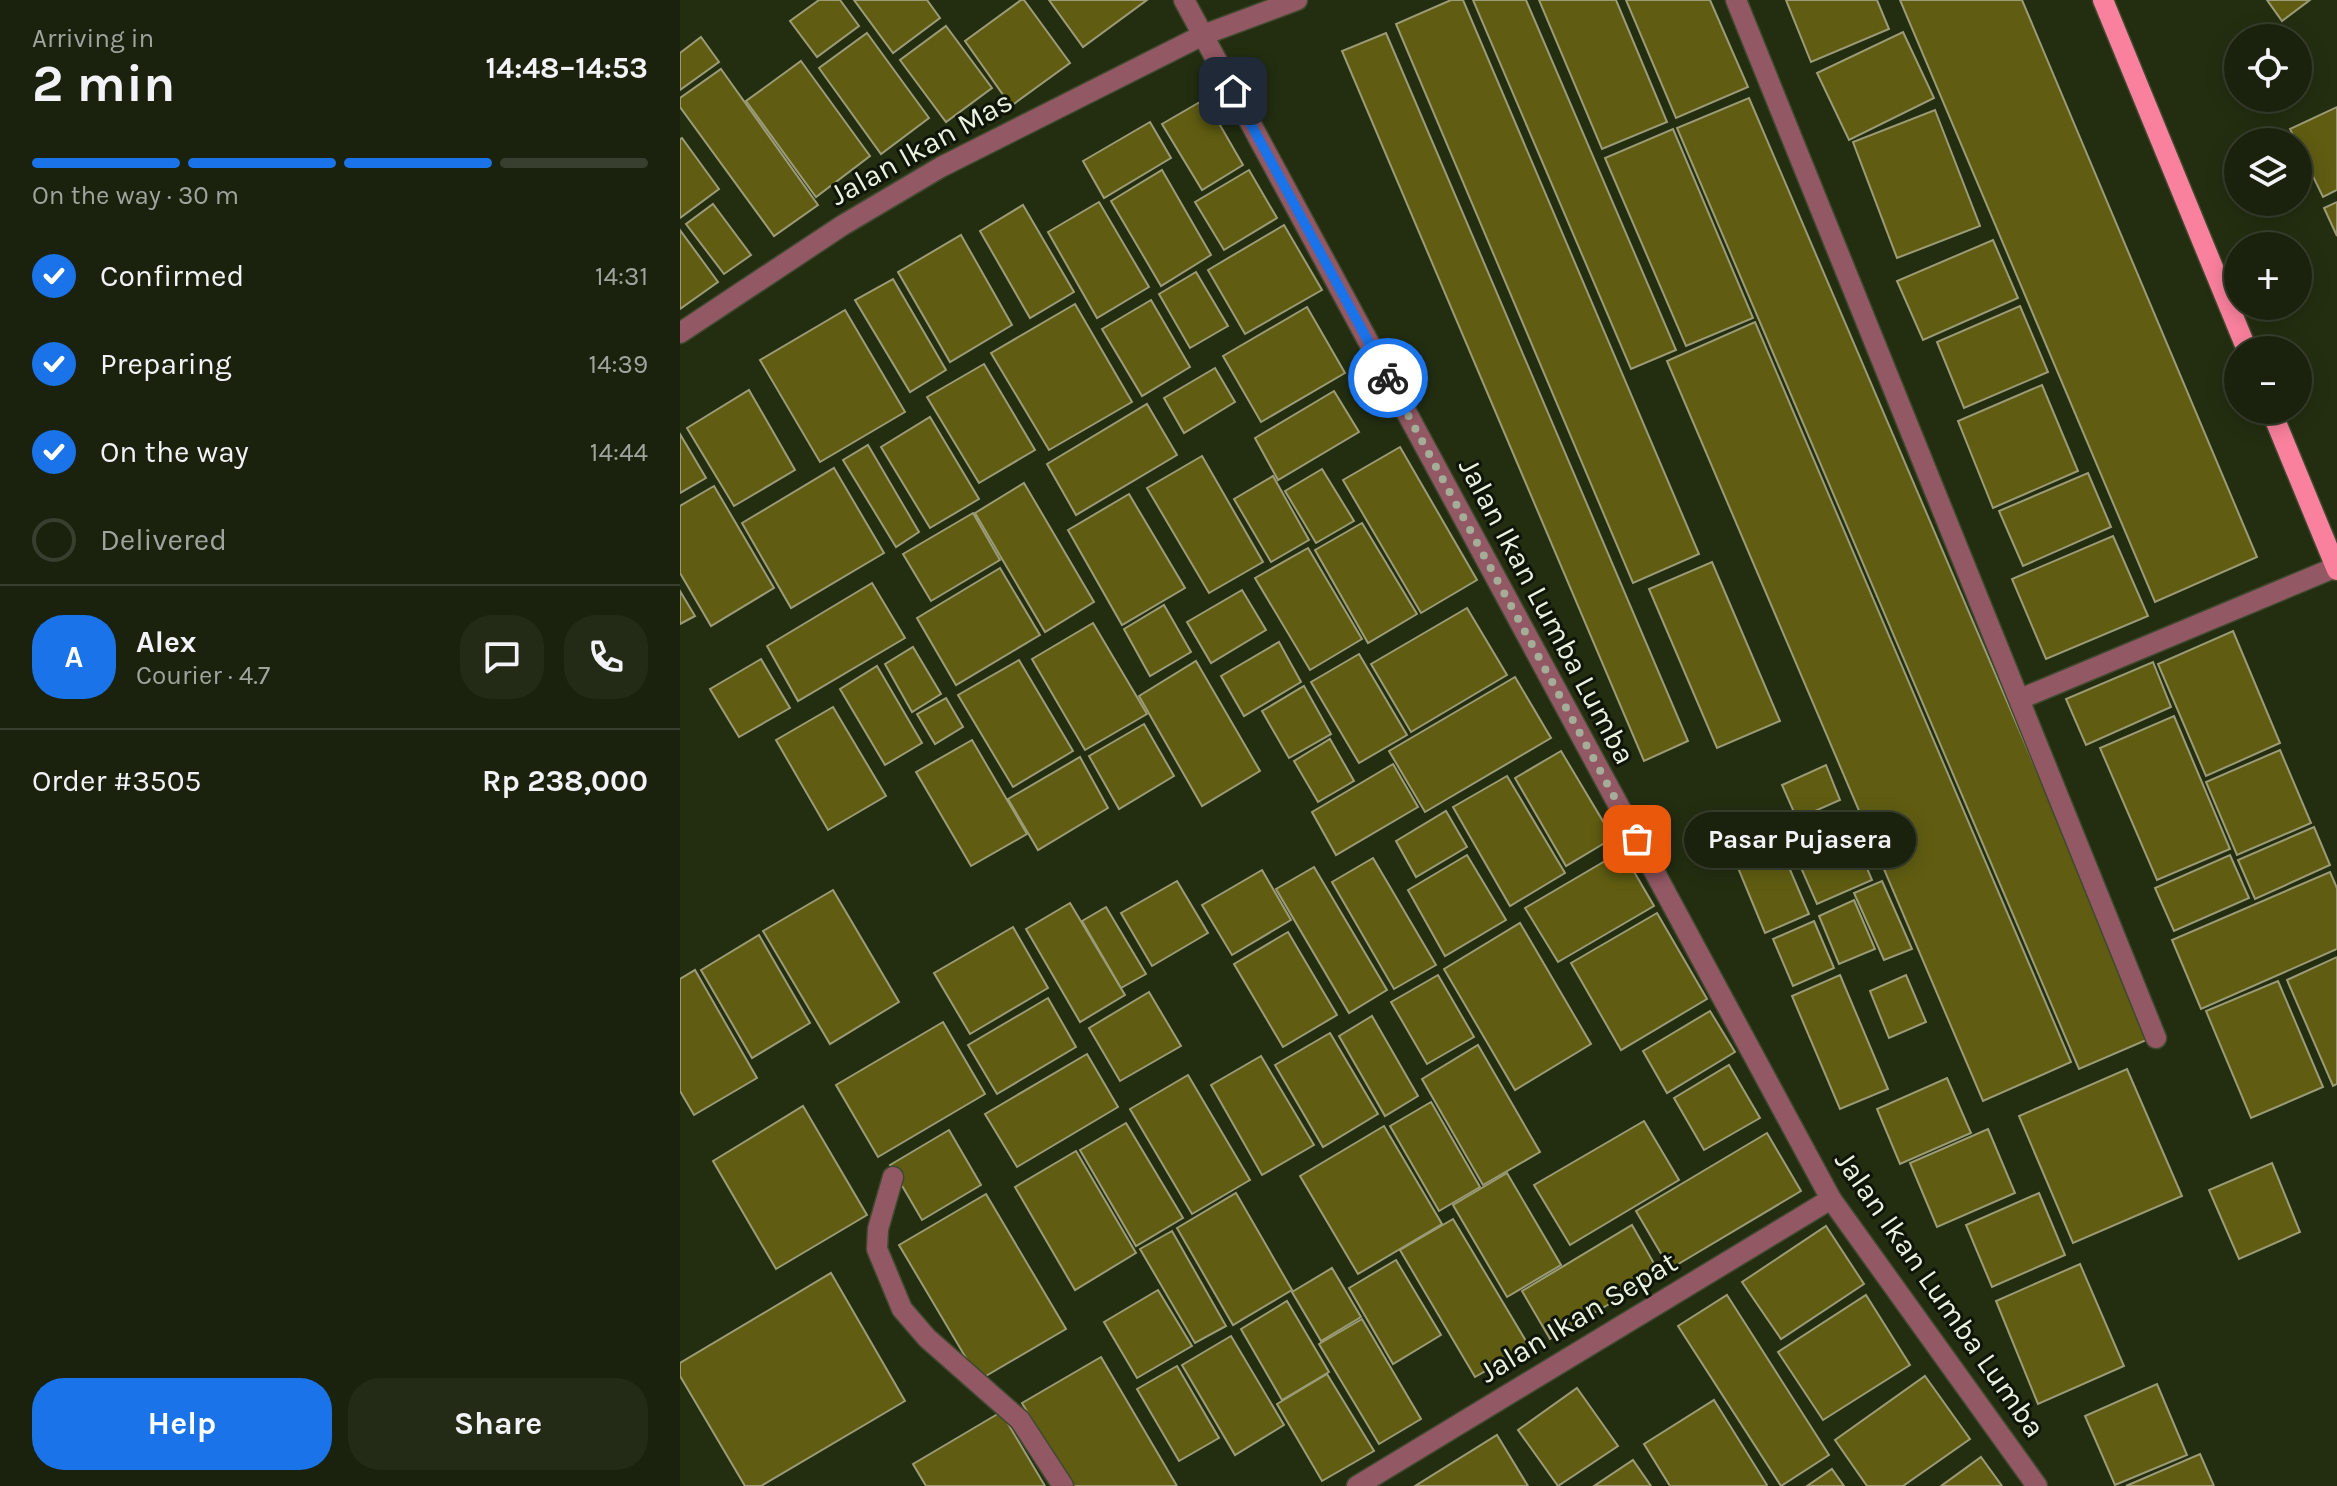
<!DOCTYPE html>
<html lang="en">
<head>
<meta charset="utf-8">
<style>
	:root { --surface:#1a220d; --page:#232a16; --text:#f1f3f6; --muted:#9fa49d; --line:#383f2e; --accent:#1a73e8 }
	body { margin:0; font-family:Karla,sans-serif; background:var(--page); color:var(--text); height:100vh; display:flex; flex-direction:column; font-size:30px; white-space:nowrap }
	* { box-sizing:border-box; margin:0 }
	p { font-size:26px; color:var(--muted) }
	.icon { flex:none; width:44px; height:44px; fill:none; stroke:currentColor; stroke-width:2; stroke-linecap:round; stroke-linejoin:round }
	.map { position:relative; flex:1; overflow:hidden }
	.sheet { display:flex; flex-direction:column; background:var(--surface); width:680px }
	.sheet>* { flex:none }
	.buttons { position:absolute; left:1544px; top:24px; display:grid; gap:16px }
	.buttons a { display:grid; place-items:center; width:88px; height:88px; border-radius:50%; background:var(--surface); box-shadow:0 4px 20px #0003,0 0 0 2px var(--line); font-size:40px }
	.pin { position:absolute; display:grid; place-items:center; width:68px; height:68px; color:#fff; margin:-34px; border-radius:16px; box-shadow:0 4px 12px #0006 }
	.courier { position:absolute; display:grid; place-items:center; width:80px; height:80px; margin:-40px; border:6px solid #1a73e8; border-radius:50%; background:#fff; color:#222; box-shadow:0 2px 10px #0007 }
	.bubble { position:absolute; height:56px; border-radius:28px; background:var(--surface); box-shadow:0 4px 20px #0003,0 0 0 2px var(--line); font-size:26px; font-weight:700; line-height:56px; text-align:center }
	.head em { font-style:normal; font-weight:700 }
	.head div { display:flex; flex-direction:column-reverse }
	.head { display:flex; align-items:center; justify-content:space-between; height:136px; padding:0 32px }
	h1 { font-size:52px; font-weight:700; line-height:60px }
	.bar { display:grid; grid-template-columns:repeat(4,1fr); gap:12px 8px; align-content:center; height:96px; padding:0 32px }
	.bar i { height:10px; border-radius:6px; background:var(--line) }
	.bar .selected { background:var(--accent) }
	.bar p { grid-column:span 4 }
	.line { display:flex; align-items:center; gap:20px; padding:0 32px; border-top:2px solid var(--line) }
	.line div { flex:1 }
	.round { display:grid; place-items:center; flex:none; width:84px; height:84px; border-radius:32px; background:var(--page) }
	ol { padding:0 32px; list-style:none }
	li { display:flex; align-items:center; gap:24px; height:88px }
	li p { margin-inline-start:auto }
	li .icon { padding:8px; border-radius:50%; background:var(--accent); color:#fff; stroke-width:4 }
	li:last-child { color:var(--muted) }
	li i { width:44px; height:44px; border:4px solid var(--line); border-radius:50% }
	.primary-button { display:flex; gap:16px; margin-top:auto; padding:16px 32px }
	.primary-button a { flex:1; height:92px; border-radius:32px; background:var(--accent); color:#fff; font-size:32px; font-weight:700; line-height:92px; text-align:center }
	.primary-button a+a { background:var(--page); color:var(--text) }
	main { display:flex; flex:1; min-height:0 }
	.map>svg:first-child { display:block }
	.building { fill:#605d12; stroke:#9c9b77; stroke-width:2 }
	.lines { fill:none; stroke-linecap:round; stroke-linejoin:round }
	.minor-casing { stroke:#3f492e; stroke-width:23 }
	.major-casing { stroke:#3f492e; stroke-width:23 }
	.minor { stroke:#925864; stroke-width:20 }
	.major { stroke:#fa819d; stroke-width:20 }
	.done { stroke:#a4ad98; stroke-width:8; stroke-dasharray:0 14.4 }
	.route { stroke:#1a73e8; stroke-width:10 }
	.labels { text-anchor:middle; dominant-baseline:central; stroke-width:6; stroke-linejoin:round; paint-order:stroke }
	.street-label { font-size:30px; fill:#eaf2e0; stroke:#0f1508 }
</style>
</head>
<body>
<main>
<section class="sheet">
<div class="head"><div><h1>2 min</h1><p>Arriving in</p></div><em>14:48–14:53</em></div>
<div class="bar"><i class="selected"></i><i class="selected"></i><i class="selected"></i><i></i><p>On the way · 30 m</p></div>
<ol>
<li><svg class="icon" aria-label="check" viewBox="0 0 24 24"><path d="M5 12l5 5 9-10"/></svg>Confirmed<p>14:31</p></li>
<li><svg class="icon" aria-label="check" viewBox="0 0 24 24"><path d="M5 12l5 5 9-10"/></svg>Preparing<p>14:39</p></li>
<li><svg class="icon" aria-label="check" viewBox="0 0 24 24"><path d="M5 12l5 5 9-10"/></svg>On the way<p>14:44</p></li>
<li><i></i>Delivered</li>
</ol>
<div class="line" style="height:144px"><b class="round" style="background:var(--accent);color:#fff">A</b><div><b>Alex</b><p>Courier · 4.7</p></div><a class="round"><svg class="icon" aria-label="chat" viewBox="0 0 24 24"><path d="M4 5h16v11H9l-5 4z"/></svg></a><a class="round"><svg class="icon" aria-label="phone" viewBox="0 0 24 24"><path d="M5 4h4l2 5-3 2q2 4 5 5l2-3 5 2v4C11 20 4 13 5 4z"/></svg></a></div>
<div class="line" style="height:104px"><div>Order #3505</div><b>Rp 238,000</b></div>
<div class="primary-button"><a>Help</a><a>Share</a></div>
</section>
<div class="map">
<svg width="1657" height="1486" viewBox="0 0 1657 1486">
	<rect width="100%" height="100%" fill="#232e11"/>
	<g class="building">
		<polygon points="139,0 160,0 179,26 137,57 110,21"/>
		<polygon points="174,0 247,0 260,18 213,53"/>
		<polygon points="341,0 344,0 390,63 331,106 285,41"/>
		<polygon points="369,0 467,0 403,47"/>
		<polygon points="771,0 783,0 1019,554 953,583 716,24"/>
		<polygon points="793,0 846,0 996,350 951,369"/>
		<polygon points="859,0 936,0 987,122 922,149"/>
		<polygon points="946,0 1030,0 1068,87 996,118"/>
		<polygon points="1106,0 1197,0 1209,29 1131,62"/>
		<polygon points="1220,0 1342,0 1577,557 1475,602"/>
		<polygon points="1587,0 1630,0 1602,21"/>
		<polygon points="266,26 312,88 266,122 220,60"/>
		<polygon points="1223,32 1254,98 1169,140 1137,73"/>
		<polygon points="187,33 249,118 201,154 139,68"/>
		<polygon points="706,33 1008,741 964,761 662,51"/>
		<polygon points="21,37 39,62 0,90 0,53"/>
		<polygon points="121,61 190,156 136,197 66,101"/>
		<polygon points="41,69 138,205 94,236 0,107 0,98"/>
		<polygon points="1069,98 1471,1038 1399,1069 997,128"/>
		<polygon points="525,99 563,165 522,190 482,124"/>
		<polygon points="1657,107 1657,190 1643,197 1610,129"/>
		<polygon points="1255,110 1300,226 1217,258 1173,142"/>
		<polygon points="470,122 491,158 424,198 403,161"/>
		<polygon points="993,129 1073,318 1006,346 925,158"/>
		<polygon points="2,138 39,189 0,218 0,139"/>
		<polygon points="482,170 531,255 481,286 431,201"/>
		<polygon points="569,170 597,218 544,250 515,202"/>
		<polygon points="419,202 469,287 417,318 368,232"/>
		<polygon points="1657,202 1657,236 1644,208"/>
		<polygon points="33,204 71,255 44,274 6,224"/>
		<polygon points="343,205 394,292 350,318 300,231"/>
		<polygon points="604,225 642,290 565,334 528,270"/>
		<polygon points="0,230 38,282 0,309"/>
		<polygon points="281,235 332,325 270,362 218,272"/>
		<polygon points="1313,240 1338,298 1243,340 1217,281"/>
		<polygon points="516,272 548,326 510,348 479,294"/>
		<polygon points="213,279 266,370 230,392 175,300"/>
		<polygon points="471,300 510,367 462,396 422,329"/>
		<polygon points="395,304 452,402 369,450 311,353"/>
		<polygon points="1340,306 1368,372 1284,408 1257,342"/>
		<polygon points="627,307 665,373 581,422 543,356"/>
		<polygon points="165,310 225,412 140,462 80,360"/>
		<polygon points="1075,322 1391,1062 1303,1101 987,361"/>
		<polygon points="304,364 355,450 299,483 247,397"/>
		<polygon points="535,368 555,402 504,433 484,398"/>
		<polygon points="1362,385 1398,471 1313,508 1278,421"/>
		<polygon points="69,390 115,470 54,506 7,428"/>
		<polygon points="654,391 679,432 598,480 575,438"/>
		<polygon points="467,404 497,455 396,515 367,464"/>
		<polygon points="250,417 299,499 250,528 201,447"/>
		<polygon points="0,434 26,478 0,493"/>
		<polygon points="188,445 239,532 216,547 163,460"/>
		<polygon points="720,447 797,580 741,613 663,480"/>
		<polygon points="522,456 583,562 529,593 467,488"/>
		<polygon points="154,468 204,553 111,608 62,523"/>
		<polygon points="642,469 674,521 636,543 605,491"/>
		<polygon points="1408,473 1431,527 1343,566 1319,511"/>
		<polygon points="593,476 629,540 591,562 554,499"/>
		<polygon points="344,483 414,602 365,632 295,513"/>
		<polygon points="34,486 94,588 31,626 0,573 0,506"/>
		<polygon points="449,494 505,588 442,625 388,530"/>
		<polygon points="293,513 320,560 251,601 223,554"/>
		<polygon points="682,523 737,614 688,643 635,550"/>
		<polygon points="1433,536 1468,616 1366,659 1332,579"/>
		<polygon points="628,548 682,639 630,670 575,578"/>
		<polygon points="1032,562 1100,721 1037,748 969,589"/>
		<polygon points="320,568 360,635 276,685 237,618"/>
		<polygon points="192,583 225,638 118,701 87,646"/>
		<polygon points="562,590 586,630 531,663 507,622"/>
		<polygon points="0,591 15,616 0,624"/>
		<polygon points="484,605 511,652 470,676 444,629"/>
		<polygon points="787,608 827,675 731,732 691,664"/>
		<polygon points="413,623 467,714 405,750 352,659"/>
		<polygon points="1553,631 1600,743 1526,776 1478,664"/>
		<polygon points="599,642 621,682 564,716 541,676"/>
		<polygon points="233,647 261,694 232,712 205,664"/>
		<polygon points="679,654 727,735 679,763 631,682"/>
		<polygon points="81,659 110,708 59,737 30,689"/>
		<polygon points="339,660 393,751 333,787 278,695"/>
		<polygon points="516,661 580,771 522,806 459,696"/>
		<polygon points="1473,662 1491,707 1406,745 1386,699"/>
		<polygon points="197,666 242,743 205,765 160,689"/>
		<polygon points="835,677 871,738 745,812 709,751"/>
		<polygon points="624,686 651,734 609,758 582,711"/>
		<polygon points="266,698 283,727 255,744 237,714"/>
		<polygon points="153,707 206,796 148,830 96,740"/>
		<polygon points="1494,716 1550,849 1477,880 1420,748"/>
		<polygon points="464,724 494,776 439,809 409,756"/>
		<polygon points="650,739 674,781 638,802 614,761"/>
		<polygon points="292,740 347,834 291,866 236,772"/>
		<polygon points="1600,750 1631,823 1557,855 1526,782"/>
		<polygon points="881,751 933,838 886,866 835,778"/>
		<polygon points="400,757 428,808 358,850 328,799"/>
		<polygon points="713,764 738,807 656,855 632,812"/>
		<polygon points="1146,765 1160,800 1117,819 1102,785"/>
		<polygon points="827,776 885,873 830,906 773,807"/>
		<polygon points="766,811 787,847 736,877 716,841"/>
		<polygon points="1163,812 1192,880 1137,904 1107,836"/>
		<polygon points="1634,827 1650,865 1575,899 1558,860"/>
		<polygon points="1099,844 1129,914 1085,933 1056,863"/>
		<polygon points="942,851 974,906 878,962 845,908"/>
		<polygon points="787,855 826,920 765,956 728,890"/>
		<polygon points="1550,855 1569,898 1494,931 1475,888"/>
		<polygon points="693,858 756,965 714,989 652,882"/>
		<polygon points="634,867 707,990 669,1013 596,889"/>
		<polygon points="582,870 611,920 552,955 522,905"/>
		<polygon points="1650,872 1657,888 1657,949 1521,1009 1492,940"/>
		<polygon points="497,881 528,933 472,966 441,913"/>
		<polygon points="1202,881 1232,949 1204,960 1174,893"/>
		<polygon points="153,890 219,1002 150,1044 83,931"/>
		<polygon points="1174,900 1195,949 1159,964 1139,916"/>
		<polygon points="390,903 445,995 400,1022 346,929"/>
		<polygon points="426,907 466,974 441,988 402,921"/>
		<polygon points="977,913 1027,999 941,1050 891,963"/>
		<polygon points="1134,921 1154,968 1113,986 1093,939"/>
		<polygon points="840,923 911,1044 835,1090 764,969"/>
		<polygon points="333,927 368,988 290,1034 254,973"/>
		<polygon points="608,932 657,1015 603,1047 554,964"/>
		<polygon points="79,935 130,1023 72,1058 21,970"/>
		<polygon points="1657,957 1657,1084 1653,1086 1607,980"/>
		<polygon points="15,970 77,1078 14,1115 0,1091 0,979"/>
		<polygon points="758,975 794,1037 747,1064 711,1002"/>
		<polygon points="1160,975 1208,1089 1160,1109 1112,996"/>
		<polygon points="1226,975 1246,1022 1209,1038 1190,991"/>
		<polygon points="1598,981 1643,1087 1571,1118 1526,1011"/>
		<polygon points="469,992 501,1046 440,1081 409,1028"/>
		<polygon points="368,998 396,1047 317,1094 288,1045"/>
		<polygon points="1030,1011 1055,1052 987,1093 963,1051"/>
		<polygon points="692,1016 738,1096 705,1116 659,1036"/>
		<polygon points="263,1022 305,1094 198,1157 156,1085"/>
		<polygon points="650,1033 698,1114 643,1147 595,1065"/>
		<polygon points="798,1045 860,1152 803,1185 742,1079"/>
		<polygon points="407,1054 438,1107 337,1167 305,1114"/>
		<polygon points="581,1056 634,1145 582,1175 531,1085"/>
		<polygon points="1049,1065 1080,1118 1024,1150 994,1098"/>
		<polygon points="1447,1069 1502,1196 1393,1243 1339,1116"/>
		<polygon points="508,1075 570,1180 512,1214 450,1109"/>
		<polygon points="1267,1078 1291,1133 1220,1164 1197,1109"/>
		<polygon points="751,1102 800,1187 759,1211 710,1126"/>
		<polygon points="123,1106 187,1215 96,1269 33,1161"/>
		<polygon points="964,1121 999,1180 890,1245 854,1185"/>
		<polygon points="446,1123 503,1218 456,1246 400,1150"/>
		<polygon points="704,1126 762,1224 678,1274 620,1176"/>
		<polygon points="1308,1129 1335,1193 1257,1227 1230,1163"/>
		<polygon points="269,1130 301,1185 242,1220 210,1165"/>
		<polygon points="1087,1133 1121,1191 990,1269 956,1211"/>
		<polygon points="396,1151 456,1253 395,1290 335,1187"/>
		<polygon points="1592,1163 1620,1232 1559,1259 1529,1190"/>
		<polygon points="827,1173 881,1265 827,1297 773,1205"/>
		<polygon points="556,1193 612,1290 553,1325 497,1228"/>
		<polygon points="1359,1193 1385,1255 1312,1287 1286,1225"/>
		<polygon points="306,1194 386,1329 299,1380 219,1245"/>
		<polygon points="773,1219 849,1346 795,1377 720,1250"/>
		<polygon points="952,1225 980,1274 870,1339 842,1291"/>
		<polygon points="1146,1226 1184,1284 1101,1339 1062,1282"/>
		<polygon points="492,1231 546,1326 515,1343 460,1249"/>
		<polygon points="716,1260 761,1335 713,1364 669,1288"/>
		<polygon points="1400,1264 1444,1366 1358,1404 1316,1301"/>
		<polygon points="652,1268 681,1317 641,1341 612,1292"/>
		<polygon points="151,1273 225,1401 81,1486 65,1486 0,1376 0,1363"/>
		<polygon points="478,1290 512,1346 457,1378 424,1322"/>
		<polygon points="1047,1295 1149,1455 1101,1486 998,1326"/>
		<polygon points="1186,1295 1230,1365 1143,1420 1098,1352"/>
		<polygon points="607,1301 649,1372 602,1400 561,1329"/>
		<polygon points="682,1319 741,1419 699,1444 639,1344"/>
		<polygon points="551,1336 604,1425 555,1455 502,1365"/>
		<polygon points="421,1357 497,1486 391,1486 342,1403"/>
		<polygon points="497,1366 539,1438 499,1461 457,1389"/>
		<polygon points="647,1374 694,1451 642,1481 597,1404"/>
		<polygon points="1245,1376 1290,1439 1223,1486 1187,1486 1155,1440"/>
		<polygon points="1477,1384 1507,1455 1435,1485 1405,1416"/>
		<polygon points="897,1388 938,1446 878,1486 838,1430"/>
		<polygon points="1034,1400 1087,1485 1086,1486 990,1486 964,1444"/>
		<polygon points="321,1412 365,1486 246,1486 233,1464"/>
		<polygon points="817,1435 848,1486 735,1486"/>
		<polygon points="1520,1454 1534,1486 1446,1486"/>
		<polygon points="1301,1457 1322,1486 1261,1486"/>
		<polygon points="953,1460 971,1486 914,1486"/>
		<polygon points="1152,1469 1164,1486 1127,1486"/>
	</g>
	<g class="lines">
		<defs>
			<g id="minor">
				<polyline points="504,0 1151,1199 1357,1486"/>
				<polyline points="1056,0 1476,1038"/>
				<polyline points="0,333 163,225 261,167 523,35 617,0"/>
				<polyline points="1340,699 1656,567"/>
				<polyline points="213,1177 198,1229 197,1249 222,1309 247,1338 340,1420 383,1486"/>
				<polyline points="677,1486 1151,1199"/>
			</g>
			<g id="major">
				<polyline points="1423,0 1567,350"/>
				<polyline points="1591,410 1657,570"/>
			</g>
		</defs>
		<use href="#minor" class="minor-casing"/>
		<use href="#major" class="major-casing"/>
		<use href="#minor" class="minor"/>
		<use href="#major" class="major"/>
	</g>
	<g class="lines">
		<polyline class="done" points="708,378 957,839"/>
		<polyline class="route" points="553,91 708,378"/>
	</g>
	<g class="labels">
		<g class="street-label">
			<text transform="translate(241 148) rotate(-29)">Jalan Ikan Mas</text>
			<text transform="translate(867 611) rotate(62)">Jalan Ikan Lumba Lumba</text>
			<text transform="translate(1260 1294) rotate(55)">Jalan Ikan Lumba Lumba</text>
			<text transform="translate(898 1317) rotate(-31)">Jalan Ikan Sepat</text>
		</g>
	</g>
</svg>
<div class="buttons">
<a><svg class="icon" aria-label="locate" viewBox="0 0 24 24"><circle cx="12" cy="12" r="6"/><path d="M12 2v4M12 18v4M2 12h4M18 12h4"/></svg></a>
<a><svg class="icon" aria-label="layers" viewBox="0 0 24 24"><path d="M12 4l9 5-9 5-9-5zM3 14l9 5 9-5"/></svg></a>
<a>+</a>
<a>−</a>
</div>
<div class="pin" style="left:957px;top:839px;background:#ea580c"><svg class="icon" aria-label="bag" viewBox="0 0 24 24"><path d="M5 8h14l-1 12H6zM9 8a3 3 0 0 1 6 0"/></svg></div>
<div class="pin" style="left:553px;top:91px;background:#1f2937"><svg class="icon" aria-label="home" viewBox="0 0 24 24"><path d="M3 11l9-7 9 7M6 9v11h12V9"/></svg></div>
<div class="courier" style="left:708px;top:378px"><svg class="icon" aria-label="bike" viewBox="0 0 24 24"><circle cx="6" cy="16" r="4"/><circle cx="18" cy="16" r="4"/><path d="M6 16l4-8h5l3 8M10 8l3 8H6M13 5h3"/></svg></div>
<div class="bubble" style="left:1004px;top:812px;width:232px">Pasar Pujasera</div>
</div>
</main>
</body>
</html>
